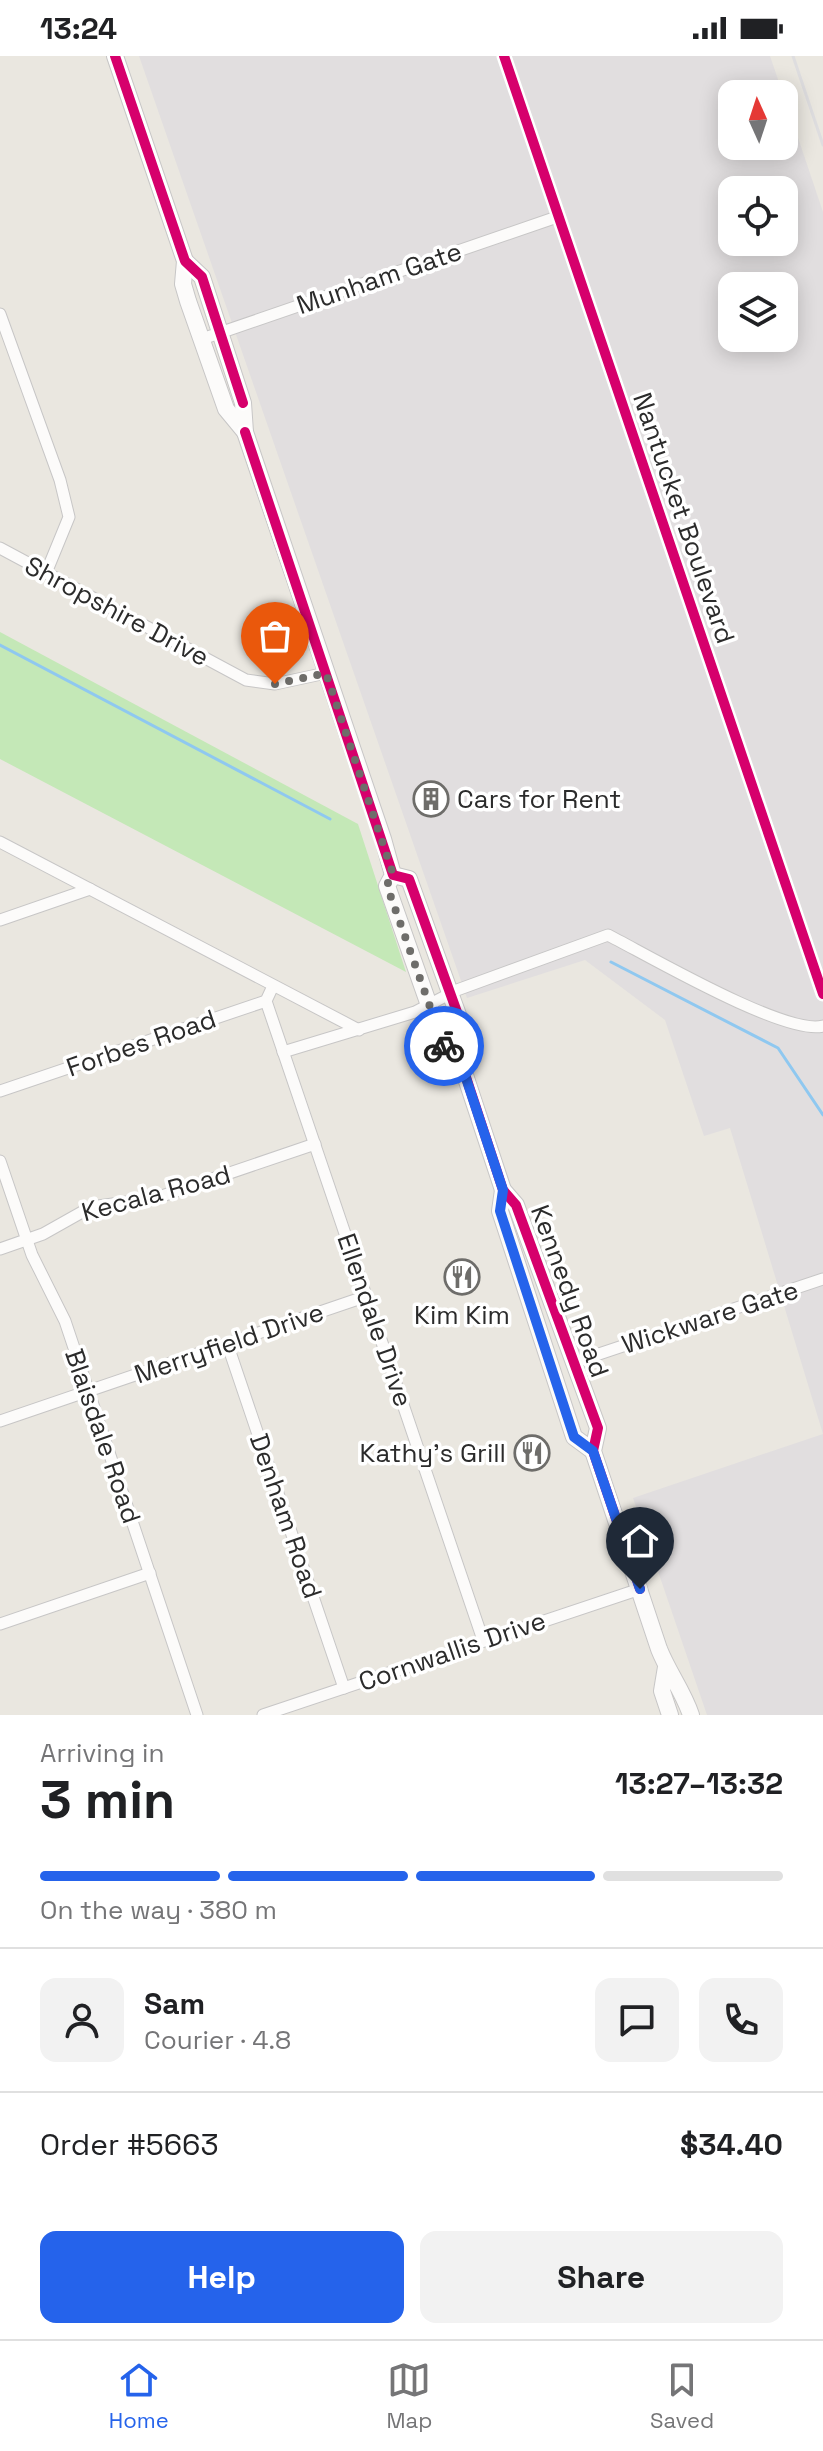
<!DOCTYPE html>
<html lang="en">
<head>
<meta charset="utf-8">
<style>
	:root { --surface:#fff; --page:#f2f2f2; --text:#202124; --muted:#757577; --line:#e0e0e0; --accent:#2563eb }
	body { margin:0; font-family:"Space Grotesk",sans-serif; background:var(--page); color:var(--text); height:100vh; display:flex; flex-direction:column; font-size:30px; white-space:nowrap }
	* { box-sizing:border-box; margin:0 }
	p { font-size:26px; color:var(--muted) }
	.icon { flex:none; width:44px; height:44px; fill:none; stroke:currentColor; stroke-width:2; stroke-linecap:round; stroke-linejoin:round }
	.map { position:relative; height:1659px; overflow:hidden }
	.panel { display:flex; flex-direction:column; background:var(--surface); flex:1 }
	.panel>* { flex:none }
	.needle { width:52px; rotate:357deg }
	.controls { position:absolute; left:718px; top:24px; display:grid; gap:16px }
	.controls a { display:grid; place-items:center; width:80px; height:80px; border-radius:16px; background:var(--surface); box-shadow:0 4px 20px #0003; font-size:40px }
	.pin { position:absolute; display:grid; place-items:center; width:68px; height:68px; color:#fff; margin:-82px -34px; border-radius:50% 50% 50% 0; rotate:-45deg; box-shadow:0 0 8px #0007 }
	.pin .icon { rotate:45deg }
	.courier { position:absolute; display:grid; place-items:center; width:80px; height:80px; margin:-40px; border:6px solid #2563eb; border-radius:50%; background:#fff; color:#222; box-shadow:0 2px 10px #0007 }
	.headline em { font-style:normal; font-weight:800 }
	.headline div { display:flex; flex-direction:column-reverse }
	.headline { display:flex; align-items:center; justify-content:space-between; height:136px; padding:0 40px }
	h1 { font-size:52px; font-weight:800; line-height:60px }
	.bar { display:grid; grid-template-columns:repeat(4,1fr); gap:12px 8px; align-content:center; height:96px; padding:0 40px }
	.bar i { height:10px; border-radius:6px; background:var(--line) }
	.bar .active { background:var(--accent) }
	.bar p { grid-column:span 4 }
	.line { display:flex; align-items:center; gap:20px; padding:0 40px; border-top:2px solid var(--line) }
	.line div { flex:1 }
	.round { display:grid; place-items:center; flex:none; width:84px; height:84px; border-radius:16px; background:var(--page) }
	.cta { display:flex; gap:16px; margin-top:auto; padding:16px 40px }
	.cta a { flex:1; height:92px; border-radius:16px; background:var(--accent); color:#fff; font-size:32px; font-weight:800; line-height:92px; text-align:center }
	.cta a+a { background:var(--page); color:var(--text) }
	.status { display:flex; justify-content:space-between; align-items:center; height:56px; padding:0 40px; background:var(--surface); direction:ltr }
	.status svg { height:22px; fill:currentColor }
	.menu { display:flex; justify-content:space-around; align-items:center; height:112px; border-top:2px solid var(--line); background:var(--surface); font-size:22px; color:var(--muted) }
	.menu a { display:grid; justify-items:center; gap:4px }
	.menu .active { color:var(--accent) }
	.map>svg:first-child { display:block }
	.industrial { fill:#e1dedf; fill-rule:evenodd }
	.green { fill:#c4e8b7 }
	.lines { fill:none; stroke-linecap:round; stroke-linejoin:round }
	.stream { stroke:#8fc8f0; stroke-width:3 }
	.street-casing { stroke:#c7c6c6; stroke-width:13 }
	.secondary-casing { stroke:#c7c6c6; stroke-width:18 }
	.street { stroke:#fcfbfa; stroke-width:11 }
	.secondary { stroke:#fcfbfa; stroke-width:16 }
	.rail { stroke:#dedddf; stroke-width:3 }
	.cycleway-casing { stroke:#fff; stroke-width:15 }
	.cycleway { stroke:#d6006c; stroke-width:10 }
	.done { stroke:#6e6d6a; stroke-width:8; stroke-dasharray:0 14.4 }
	.route { stroke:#2563eb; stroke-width:10 }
	.labels { text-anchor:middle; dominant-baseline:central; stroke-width:7; stroke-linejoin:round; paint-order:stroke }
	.street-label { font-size:26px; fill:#2b2b2b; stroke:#fff }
	.poi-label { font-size:26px; fill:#2b2b2b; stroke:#fff; text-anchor:start }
</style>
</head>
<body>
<div class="status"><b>13:24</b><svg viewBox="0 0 49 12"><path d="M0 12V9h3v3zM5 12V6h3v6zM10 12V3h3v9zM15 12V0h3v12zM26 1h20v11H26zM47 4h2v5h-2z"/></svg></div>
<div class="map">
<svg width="823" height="1659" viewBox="0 0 823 1659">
	<rect width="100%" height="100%" fill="#eae7e0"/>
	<path class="industrial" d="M 139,0 L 770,0 L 783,38 L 732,38 L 732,90 L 784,90 L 784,40 L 823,156 L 823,1659 L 707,1659 L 633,1442 L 823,1378 L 730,1072 L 704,1080 L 665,964 L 585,904 L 467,942 ZM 732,134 L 784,134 L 784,186 L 732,186 ZM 732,230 L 784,230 L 784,282 L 732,282 Z"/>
	<polygon class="green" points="0,576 358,768 406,916 0,703"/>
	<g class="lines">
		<g class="stream">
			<polyline points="0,589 330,763"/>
			<polyline points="611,906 778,992 823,1059"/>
		</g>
		<defs>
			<g id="street">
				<polyline points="504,0 823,938"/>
				<polyline points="0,258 60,424 69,461 46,517"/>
				<polyline points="202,283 557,161"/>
				<polyline points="0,492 246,624 275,628 326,617"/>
				<polyline points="0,786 359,974"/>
				<polyline points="0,864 90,833"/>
				<polyline points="266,945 483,1584"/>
				<path d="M 283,996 L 415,956 L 457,934 L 608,879 C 649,900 786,980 823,970"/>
				<polyline points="0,1035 266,945 273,930"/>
				<polyline points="0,1105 32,1199 65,1265 197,1659"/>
				<polyline points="0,1193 43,1178 91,1151 156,1142 315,1088"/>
				<polyline points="227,1287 344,1632"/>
				<polyline points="572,1307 823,1223"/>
				<polyline points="0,1365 367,1240"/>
				<polyline points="0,1568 150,1517"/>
				<polyline points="263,1659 640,1533"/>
			</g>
			<g id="secondary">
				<polyline points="115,0 185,205 183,228 188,245 226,353 245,376"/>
				<path d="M 185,205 L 202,221 L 243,347 L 245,376 L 383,783 L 393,819 L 387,830 L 443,989 L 459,1001 L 503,1134 L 516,1149 L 598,1372 L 593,1395 L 659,1593 C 668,1616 683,1635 691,1659"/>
				<polyline points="393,819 409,823 466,981 459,1001"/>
				<polyline points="503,1134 500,1155 574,1381 593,1395"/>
				<polyline points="666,1611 662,1635 670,1659"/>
			</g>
		</defs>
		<use href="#street" class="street-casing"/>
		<use href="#secondary" class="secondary-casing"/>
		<use href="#street" class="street"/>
		<use href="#secondary" class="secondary"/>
		<polyline class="rail" points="793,0 823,89"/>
		<defs>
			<g id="cycleway">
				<polyline points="115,0 185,205 202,221 243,347"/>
				<polyline points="504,0 823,938"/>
				<polyline points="245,376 393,819 409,823 466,981 459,1001"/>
				<polyline points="462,1009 503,1134 516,1149 598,1372 593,1395 640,1533"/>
			</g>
		</defs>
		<use href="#cycleway" class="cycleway-casing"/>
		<use href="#cycleway" class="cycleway"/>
	</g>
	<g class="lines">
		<polyline class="done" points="275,628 326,617 392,815 387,830 444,990"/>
		<polyline class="route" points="444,990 459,1001 503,1134 500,1155 574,1381 593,1395 640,1533"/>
	</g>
	<defs>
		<symbol id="building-ring" viewBox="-11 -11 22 22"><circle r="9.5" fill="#fff" stroke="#6e6d6a" stroke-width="1.5"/><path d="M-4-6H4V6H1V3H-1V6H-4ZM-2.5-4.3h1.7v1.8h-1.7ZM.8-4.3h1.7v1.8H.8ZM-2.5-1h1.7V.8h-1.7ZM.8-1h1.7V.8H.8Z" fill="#6e6d6a"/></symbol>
		<symbol id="restaurant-ring" viewBox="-11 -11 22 22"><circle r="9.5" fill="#fff" stroke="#6e6d6a" stroke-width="1.5"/><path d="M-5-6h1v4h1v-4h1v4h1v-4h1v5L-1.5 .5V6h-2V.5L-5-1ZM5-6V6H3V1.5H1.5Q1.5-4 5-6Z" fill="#6e6d6a"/></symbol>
	</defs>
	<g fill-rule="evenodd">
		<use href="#building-ring" x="411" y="723" width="40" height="40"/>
		<use href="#restaurant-ring" x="442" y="1201" width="40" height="40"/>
		<use href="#restaurant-ring" x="512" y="1377" width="40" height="40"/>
	</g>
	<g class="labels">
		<g class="street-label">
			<text transform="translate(379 222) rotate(-19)">Munham Gate</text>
			<text transform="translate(684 462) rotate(71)">Nantucket Boulevard</text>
			<text transform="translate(117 555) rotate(28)">Shropshire Drive</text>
			<text transform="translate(141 987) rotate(-19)">Forbes Road</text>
			<text transform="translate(156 1137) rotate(-15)">Kecala Road</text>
			<text transform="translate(570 1235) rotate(70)">Kennedy Road</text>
			<text transform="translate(710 1261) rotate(-18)">Wickware Gate</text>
			<text transform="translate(375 1264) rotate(71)">Ellendale Drive</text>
			<text transform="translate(229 1287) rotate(-19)">Merryfield Drive</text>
			<text transform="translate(103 1380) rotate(71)">Blaisdale Road</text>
			<text transform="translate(286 1460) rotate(71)">Denham Road</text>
			<text transform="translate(452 1595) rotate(-19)">Cornwallis Drive</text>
		</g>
		<g class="poi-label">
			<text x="457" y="743">Cars for Rent</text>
			<text x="462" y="1259" text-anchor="middle">Kim Kim</text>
			<text x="506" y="1397" text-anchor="end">Kathy's Grill</text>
		</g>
	</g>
</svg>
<div class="controls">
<a><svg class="needle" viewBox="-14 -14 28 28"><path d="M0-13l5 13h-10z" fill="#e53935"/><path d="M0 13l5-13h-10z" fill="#757577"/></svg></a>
<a><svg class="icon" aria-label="locate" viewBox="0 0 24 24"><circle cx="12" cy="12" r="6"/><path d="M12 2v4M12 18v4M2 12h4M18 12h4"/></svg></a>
<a><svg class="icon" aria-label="layers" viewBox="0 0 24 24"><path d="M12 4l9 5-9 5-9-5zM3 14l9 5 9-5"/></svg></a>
</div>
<div class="pin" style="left:275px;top:628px;background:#ea580c"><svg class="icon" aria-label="bag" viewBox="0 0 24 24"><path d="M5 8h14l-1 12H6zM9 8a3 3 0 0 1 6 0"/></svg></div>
<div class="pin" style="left:640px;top:1533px;background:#1f2937"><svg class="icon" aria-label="home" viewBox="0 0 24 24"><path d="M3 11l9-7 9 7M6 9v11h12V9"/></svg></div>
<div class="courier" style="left:444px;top:990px"><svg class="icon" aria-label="bike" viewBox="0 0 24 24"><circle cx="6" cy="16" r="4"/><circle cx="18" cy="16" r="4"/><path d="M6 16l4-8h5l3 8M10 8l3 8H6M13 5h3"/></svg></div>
</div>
<section class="panel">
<div class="headline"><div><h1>3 min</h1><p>Arriving in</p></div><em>13:27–13:32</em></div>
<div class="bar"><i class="active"></i><i class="active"></i><i class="active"></i><i></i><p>On the way · 380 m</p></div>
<div class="line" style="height:144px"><a class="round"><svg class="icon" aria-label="person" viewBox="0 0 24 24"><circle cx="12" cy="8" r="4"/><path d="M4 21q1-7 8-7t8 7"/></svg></a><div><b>Sam</b><p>Courier · 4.8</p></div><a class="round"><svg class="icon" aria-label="chat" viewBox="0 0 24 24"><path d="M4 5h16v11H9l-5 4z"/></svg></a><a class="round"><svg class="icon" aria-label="phone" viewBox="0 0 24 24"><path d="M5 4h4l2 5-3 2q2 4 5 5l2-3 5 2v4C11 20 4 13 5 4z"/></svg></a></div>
<div class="line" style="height:104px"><div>Order #5663</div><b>$34.40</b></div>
<div class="cta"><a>Help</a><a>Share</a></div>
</section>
<nav class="menu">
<a class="active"><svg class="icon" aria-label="home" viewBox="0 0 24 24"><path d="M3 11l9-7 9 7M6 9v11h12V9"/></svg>Home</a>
<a><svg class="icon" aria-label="map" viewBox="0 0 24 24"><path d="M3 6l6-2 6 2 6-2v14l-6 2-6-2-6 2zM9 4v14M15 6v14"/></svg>Map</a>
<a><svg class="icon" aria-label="saved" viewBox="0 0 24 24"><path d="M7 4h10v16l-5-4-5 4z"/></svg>Saved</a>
</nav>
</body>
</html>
